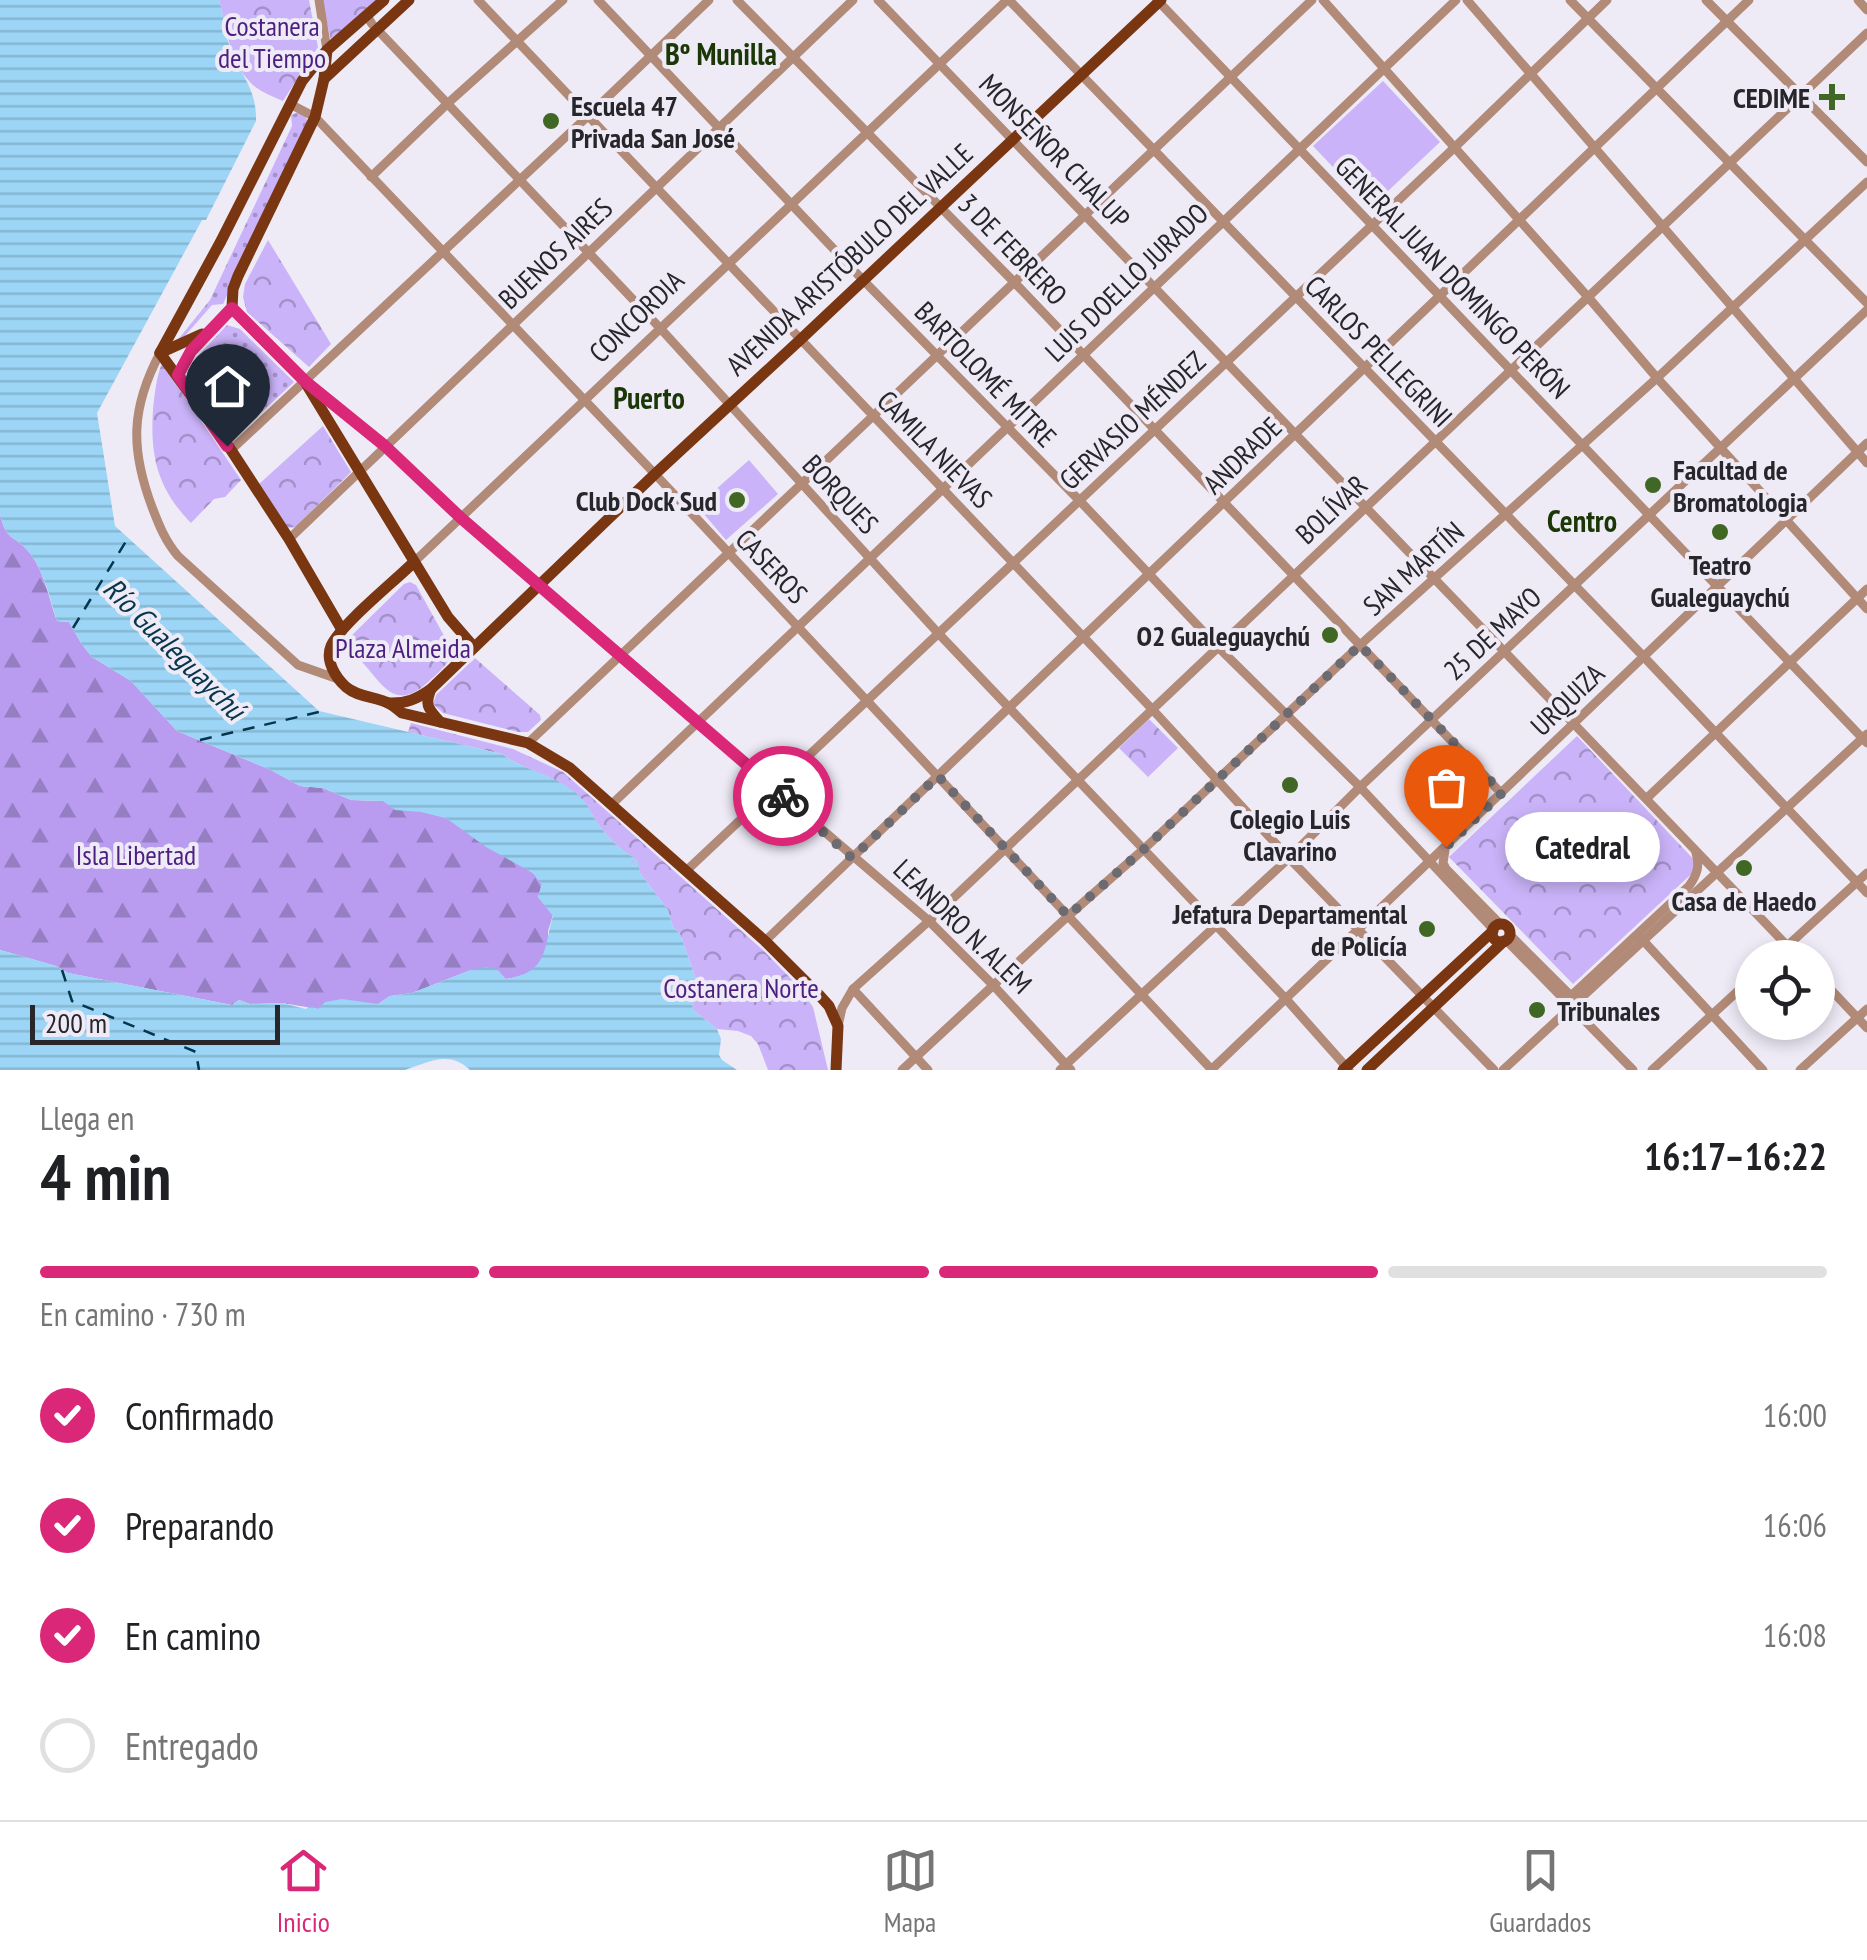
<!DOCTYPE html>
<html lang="es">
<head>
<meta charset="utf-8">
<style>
	:root { --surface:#fff; --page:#f6f6f6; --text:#202124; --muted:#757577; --line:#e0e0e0; --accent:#db2777 }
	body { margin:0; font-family:"PT Sans Narrow",sans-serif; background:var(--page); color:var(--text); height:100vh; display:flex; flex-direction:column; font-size:38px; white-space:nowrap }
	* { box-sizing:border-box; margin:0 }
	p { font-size:32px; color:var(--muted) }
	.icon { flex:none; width:55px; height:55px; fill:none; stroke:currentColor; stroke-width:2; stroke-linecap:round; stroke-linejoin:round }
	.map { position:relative; height:1070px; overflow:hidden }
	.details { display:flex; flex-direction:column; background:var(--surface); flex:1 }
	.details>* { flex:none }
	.fabs { position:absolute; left:1735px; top:940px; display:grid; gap:20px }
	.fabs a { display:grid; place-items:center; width:100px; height:100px; border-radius:50%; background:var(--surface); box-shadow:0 5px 15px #0003; font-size:50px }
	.scale { position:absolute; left:30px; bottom:25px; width:250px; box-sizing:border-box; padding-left:10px; border:5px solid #27262a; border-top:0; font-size:28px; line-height:35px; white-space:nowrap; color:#27262a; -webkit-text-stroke:8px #eeebf7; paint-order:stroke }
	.pin { position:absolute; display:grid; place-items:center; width:85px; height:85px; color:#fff; margin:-102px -42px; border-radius:50% 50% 50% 0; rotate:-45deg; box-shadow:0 0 10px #0007 }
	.pin .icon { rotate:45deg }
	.courier { position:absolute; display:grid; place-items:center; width:100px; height:100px; margin:-50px; border:8px solid #db2777; border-radius:50%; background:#fff; color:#222; box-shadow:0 2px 12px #0007 }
	.bubble { position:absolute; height:70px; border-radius:35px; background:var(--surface); box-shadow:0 5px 15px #0003; font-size:32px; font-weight:800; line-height:70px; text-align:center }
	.head em { font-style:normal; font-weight:800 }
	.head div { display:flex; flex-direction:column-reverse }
	.head { display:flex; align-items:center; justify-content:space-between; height:170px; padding:0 40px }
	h1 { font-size:65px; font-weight:800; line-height:75px }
	.bar { display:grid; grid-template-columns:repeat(4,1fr); gap:15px 10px; align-content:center; height:120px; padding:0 40px }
	.bar i { height:12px; border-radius:8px; background:var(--line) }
	.bar .on { background:var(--accent) }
	.bar p { grid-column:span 4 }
	ol { padding:0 40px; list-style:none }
	li { display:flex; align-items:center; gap:30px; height:110px }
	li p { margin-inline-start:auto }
	li .icon { padding:10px; border-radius:50%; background:var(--accent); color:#fff; stroke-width:4 }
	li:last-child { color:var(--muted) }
	li i { width:55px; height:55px; border:5px solid var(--line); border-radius:50% }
	.menu { display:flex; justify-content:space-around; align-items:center; height:140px; border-top:2px solid var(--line); background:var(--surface); font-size:28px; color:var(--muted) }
	.menu a { display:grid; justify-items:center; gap:5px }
	.menu .on { color:var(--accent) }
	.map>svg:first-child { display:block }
	.grass { fill:url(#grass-dots) }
	.forest { fill:url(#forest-firs) }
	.park { fill:url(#park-crowns) }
	.pitch { fill:#cab3f8 }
	.water { fill:url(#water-rules) }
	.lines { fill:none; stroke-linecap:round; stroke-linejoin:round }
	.ferry { stroke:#06364c; stroke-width:2.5; stroke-dasharray:12 10; stroke-linecap:butt }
	.minor { stroke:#b28a78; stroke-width:9 }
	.major { stroke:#793611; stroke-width:11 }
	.done { stroke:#6d6b72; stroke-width:10; stroke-dasharray:0 18 }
	.route { stroke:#db2777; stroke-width:12 }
	.poi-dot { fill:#406723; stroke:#eeebf7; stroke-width:4 }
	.labels { text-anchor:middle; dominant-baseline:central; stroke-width:8; stroke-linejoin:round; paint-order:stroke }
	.park-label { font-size:28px; fill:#4c1f81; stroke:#eeebf7 }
	.poi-label { font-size:28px; font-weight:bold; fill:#27262a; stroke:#eeebf7; text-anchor:end }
	.street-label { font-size:28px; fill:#27262a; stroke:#eeebf7 }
	.neighbourhood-label { font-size:30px; font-weight:bold; fill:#1c3706; stroke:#eeebf7 }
	.water-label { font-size:30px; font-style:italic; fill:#06364c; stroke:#eeebf7 }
</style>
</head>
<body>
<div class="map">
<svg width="1867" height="1070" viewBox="0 0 1867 1070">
	<defs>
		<pattern id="grass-dots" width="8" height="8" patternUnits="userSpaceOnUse" patternTransform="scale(2.5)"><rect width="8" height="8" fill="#cab3f8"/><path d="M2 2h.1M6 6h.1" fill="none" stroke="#a491c9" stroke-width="1.8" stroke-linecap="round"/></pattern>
		<pattern id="forest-firs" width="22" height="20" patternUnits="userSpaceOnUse" patternTransform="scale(2.5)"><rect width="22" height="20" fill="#b99bf0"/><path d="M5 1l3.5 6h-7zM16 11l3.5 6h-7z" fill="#967ec3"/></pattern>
		<pattern id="park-crowns" width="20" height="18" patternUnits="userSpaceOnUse" patternTransform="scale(2.5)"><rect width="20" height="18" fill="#cab3f8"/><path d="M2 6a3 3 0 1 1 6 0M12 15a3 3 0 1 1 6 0" fill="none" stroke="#a491c9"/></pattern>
		<pattern id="water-rules" width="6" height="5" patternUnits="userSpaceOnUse" patternTransform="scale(2.5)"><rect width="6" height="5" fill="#9cd5f6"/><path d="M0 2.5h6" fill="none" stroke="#86b7d3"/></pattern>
	</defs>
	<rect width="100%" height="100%" fill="#eeebf7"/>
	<g class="grass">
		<polygon points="299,112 305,114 308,123 223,304 212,305 184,337 176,342 210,300 292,126 291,115"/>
		<polygon points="227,325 240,329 294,382 231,441 187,373 194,360"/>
	</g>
	<path class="forest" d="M 0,514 C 7,543 13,533 29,552 C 44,570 49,599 57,621 L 69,622 L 81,643 L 92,657 L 131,681 L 177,731 L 271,770 L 300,786 L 323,788 L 351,800 L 383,801 L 446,818 L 533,873 L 542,884 L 538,897 L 553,915 L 548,931 L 548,947 L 541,961 L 530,973 L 512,978 L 506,979 L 471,970 L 412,993 L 390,996 L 378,1004 L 318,1009 L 282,1003 L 250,1004 L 239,1000 L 232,1005 L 68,973 L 56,966 L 0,950 Z"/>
	<g class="park">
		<path d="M 219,0 L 309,0 L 318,47 L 283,101 C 272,96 256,90 249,81 C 228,58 227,28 219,0 Z"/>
		<polygon points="322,0 376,0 331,41"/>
		<polygon points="268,240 331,344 309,367 247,312 243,297 245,284"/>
		<path d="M 162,363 L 241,480 L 225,497 L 214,499 L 191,523 C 157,488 150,456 153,409 C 155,392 156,379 162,363 Z"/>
		<polygon points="323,426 351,472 296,527 286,528 259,484"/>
		<path d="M 410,582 L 416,585 L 453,652 C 448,665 437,674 427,683 C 384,722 375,657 343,650 L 345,642 L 404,584 Z"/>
		<polygon points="475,658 540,715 541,720 528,732 518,732 443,713 433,704 436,695"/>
		<polygon points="1149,719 1178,748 1148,777 1119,748"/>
		<path d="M 411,723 L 513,749 L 563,772 L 764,951 L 799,987 L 813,1007 L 828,1070 L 768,1070 L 758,1044 L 751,1036 L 738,1031 L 717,1029 L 693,1010 L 692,1000 L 699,988 L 680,934 L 673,927 L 668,910 L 640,873 L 636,860 L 630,866 L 628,865 L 635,858 C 621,851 610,839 600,827 C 594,819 590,809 583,801 C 559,774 527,773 502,754 L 408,732 Z"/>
		<polygon points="1577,736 1700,866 1573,984 1449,857"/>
	</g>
	<g class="pitch">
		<polygon points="1383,81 1440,142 1371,207 1313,146"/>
		<polygon points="749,460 778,494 726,540 697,506"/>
	</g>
	<path class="water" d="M 0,0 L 219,0 C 224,15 224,32 230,47 C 240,75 257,88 256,121 L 206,220 L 202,220 L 97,413 L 115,526 L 319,711 L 502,754 C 527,773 560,774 584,801 C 589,807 592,815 596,821 C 605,835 621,851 635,858 L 629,866 L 637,859 L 640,873 L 668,910 L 673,927 L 680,934 L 699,988 L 692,1000 L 693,1010 L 717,1029 L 721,1039 L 719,1055 L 722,1060 L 737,1070 L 470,1070 C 449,1050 429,1062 405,1070 L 0,1070 L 0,950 L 56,966 L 68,973 L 232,1005 L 239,1000 L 250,1004 L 282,1003 L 306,1009 L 310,1006 L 318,1009 L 325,1002 L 342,999 L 378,1004 L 390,996 L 412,993 L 471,970 L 486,967 L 497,969 L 506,979 C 549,972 543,949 553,916 L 538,897 L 542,884 L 533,873 L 486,847 L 446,818 L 421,812 L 395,810 L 383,801 L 351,800 L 323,788 L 300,786 L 271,770 L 177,731 L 131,681 L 92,657 L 81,643 L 69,622 L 57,621 C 50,599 44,570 29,552 C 13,533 7,543 0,514 Z"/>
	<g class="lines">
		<g class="ferry">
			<polyline points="73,628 128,538"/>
			<polyline points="200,740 319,712"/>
			<polyline points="62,970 72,1001 196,1052 199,1070"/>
		</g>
		<g class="minor">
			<polyline points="319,0 327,50"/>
			<polyline points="478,0 1152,709 1289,858 1494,1070"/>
			<polyline points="598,0 863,280 1079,500 1218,647 1360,787 1493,929"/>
			<polyline points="737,0 1014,282 1501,793"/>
			<polyline points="878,0 1799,958"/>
			<polyline points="1009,0 1644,657 1867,893"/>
			<polyline points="1157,0 1867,743"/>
			<polyline points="1323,0 1588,297 1657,378 1867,609"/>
			<polyline points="1467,0 1867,463"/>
			<polyline points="1570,0 1867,303"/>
			<polyline points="1706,0 1867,162"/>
			<polyline points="1858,0 1867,10"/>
			<polyline points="367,16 372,24 660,328 938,633 1286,999 1349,1070"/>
			<polyline points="290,104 315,117 655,474 1212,1070"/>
			<polyline points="371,177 447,104 563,0"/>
			<path d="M 160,353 C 131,408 130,448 152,507 C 159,525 165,541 178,556 L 298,665 L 338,679"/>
			<polyline points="308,384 385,446 461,517 619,656 929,921 994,986 1071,1070"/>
			<polyline points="231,450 588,116 709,0"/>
			<polyline points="289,539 853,0"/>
			<polyline points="414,562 1007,0"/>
			<polyline points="528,743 1312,0"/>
			<polyline points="1647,798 1867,589"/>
			<polyline points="611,805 1456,0"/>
			<polyline points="1445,850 1443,863 1446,869 1500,924"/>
			<polyline points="686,871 1454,148 1607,0"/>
			<path d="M 1510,935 L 1570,995 L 1573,994 L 1689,886 C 1697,875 1700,866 1696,853"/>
			<polyline points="1639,936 1763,1070"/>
			<polyline points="1506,940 1633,1070"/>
			<polyline points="765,941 1749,0"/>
			<polyline points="1774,958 1867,873"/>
			<polyline points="1818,976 1867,1028"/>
			<polyline points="853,989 928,1070"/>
			<polyline points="838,1026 842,1008 853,989 929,921 1867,33"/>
			<polyline points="902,1070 1068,916 1144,849 1360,645 1657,378 1867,182"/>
			<polyline points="1060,1070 1289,858 1360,787 1867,310"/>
			<polyline points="1211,1070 1867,443"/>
			<polyline points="1503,1070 1867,734"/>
			<polyline points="1652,1070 1752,978"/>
			<polyline points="1800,1070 1867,1009"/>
		</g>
		<g class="major">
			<polyline points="324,79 409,0"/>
			<polyline points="232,308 305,382 448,617 474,647"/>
			<polyline points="232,308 233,289 238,276 315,117 324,79 327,50"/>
			<polyline points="160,353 221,241 302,81 327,50 384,0"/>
			<polyline points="160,353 231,450 289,539 342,630"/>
			<polyline points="160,353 202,334"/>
			<polyline points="178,375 191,351 232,308"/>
			<path d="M 414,562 C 395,581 341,624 331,646 C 325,660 335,677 346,687 C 359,698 376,696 390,704 C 394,706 398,710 402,713 L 528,743 L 570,768 L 765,941 L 820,996 L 829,1006 L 838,1026 L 836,1070"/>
			<path d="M 431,689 C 424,706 429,709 440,722"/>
			<path d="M 388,703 C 406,704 417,699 431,689 L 655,474 L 800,340 L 1161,0"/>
			<circle cx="1501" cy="933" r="9"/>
			<polyline points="1343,1070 1493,931"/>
			<polyline points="1367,1070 1504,941"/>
		</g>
	</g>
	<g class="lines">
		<polyline class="done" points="783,796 852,858 938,776 1068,916 1144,849 1360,645 1502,793 1446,847"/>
		<polyline class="route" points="227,446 178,375 191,351 232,308 306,382 385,446 461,518 783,796"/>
	</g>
	<g class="poi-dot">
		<path d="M1827 82h10v10h10v10h-10v10h-10v-10h-10v-10h10z"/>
		<circle cx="551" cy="121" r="10"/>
		<circle cx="1653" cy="485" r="10"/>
		<circle cx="737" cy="500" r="10"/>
		<circle cx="1720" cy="532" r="10"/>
		<circle cx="1330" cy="635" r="10"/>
		<circle cx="1290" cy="785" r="10"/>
		<circle cx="1744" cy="868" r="10"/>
		<circle cx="1427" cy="929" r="10"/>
		<circle cx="1537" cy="1010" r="10"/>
	</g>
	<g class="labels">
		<g class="park-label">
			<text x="272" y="25">Costanera<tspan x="272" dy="32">del Tiempo</tspan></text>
			<text x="403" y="647">Plaza Almeida</text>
			<text x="136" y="854">Isla Libertad</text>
			<text x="741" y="987">Costanera Norte</text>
		</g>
		<g class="poi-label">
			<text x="1810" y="97">CEDIME</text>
			<text x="571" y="105" text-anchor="start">Escuela 47<tspan x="571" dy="32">Privada San José</tspan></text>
			<text x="1673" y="469" text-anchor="start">Facultad de<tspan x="1673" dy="32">Bromatologia</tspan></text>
			<text x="717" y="500">Club Dock Sud</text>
			<text x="1720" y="564" text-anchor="middle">Teatro<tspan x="1720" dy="32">Gualeguaychú</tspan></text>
			<text x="1310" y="635">O2 Gualeguaychú</text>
			<text x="1290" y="818" text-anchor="middle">Colegio Luis<tspan x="1290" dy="32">Clavarino</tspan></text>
			<text x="1744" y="900" text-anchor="middle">Casa de Haedo</text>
			<text x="1407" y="913">Jefatura Departamental<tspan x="1407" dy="32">de Policía</tspan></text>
			<text x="1557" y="1010" text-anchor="start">Tribunales</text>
		</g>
		<g class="street-label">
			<text transform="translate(1055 151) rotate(46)">MONSEÑOR CHALUP</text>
			<text transform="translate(1013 249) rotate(46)">3 DE FEBRERO</text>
			<text transform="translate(555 253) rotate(-44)">BUENOS AIRES</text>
			<text transform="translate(849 259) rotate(-43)">AVENIDA ARISTÓBULO DEL VALLE</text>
			<text transform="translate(1453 277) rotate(46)">GENERAL JUAN DOMINGO PERÓN</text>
			<text transform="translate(1126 282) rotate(-44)">LUIS DOELLO JURADO</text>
			<text transform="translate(636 316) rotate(-44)">CONCORDIA</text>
			<text transform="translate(1379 351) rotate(46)">CARLOS PELLEGRINI</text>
			<text transform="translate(986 374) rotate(46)">BARTOLOMÉ MITRE</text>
			<text transform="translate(1132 420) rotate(-43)">GERVASIO MÉNDEZ</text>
			<text transform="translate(935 449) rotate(46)">CAMILA NIEVAS</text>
			<text transform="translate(1242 455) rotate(-44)">ANDRADE</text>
			<text transform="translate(841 494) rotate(47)">BORQUES</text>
			<text transform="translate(1331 509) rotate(-43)">BOLÍVAR</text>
			<text transform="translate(772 566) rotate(47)">CASEROS</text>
			<text transform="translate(1413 568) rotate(-42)">SAN MARTÍN</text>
			<text transform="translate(1492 633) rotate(-43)">25 DE MAYO</text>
			<text transform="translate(1567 699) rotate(-44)">URQUIZA</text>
			<text transform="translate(963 926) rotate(44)">LEANDRO N. ALEM</text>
		</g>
		<g class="neighbourhood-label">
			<text x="721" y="53">Bº Munilla</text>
			<text x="649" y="397">Puerto</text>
			<text x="1582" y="520">Centro</text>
		</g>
		<g class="water-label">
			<text transform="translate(175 648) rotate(45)">Río Gualeguaychú</text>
		</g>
	</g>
</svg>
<div class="fabs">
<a><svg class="icon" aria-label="locate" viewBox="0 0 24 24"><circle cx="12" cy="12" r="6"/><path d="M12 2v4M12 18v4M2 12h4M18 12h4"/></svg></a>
</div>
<div class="scale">200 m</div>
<div class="pin" style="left:1446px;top:847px;background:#ea580c"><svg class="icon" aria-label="bag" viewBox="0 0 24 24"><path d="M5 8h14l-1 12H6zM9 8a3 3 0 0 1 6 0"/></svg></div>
<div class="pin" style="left:227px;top:446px;background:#1f2937"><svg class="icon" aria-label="home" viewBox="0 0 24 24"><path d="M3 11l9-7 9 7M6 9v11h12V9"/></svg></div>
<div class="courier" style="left:783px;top:796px"><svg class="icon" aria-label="bike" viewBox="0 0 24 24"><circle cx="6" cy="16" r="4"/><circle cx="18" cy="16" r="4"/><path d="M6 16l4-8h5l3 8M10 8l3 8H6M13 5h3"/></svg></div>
<div class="bubble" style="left:1505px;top:812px;width:155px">Catedral</div>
</div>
<section class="details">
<div class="head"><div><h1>4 min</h1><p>Llega en</p></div><em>16:17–16:22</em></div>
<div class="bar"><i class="on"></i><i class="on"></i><i class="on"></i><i></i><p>En camino · 730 m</p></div>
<ol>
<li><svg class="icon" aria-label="check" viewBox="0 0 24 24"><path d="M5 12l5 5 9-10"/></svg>Confirmado<p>16:00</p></li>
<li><svg class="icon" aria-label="check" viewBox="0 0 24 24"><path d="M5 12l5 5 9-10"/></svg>Preparando<p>16:06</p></li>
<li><svg class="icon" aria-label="check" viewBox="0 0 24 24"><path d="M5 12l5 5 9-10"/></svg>En camino<p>16:08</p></li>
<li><i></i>Entregado</li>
</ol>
</section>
<nav class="menu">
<a class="on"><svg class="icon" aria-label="home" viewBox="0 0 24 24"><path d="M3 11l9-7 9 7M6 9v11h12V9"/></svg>Inicio</a>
<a><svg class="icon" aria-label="map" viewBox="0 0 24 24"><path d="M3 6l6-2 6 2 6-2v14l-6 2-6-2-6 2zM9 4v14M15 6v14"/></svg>Mapa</a>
<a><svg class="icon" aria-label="saved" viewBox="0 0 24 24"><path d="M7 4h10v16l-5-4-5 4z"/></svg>Guardados</a>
</nav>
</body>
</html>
